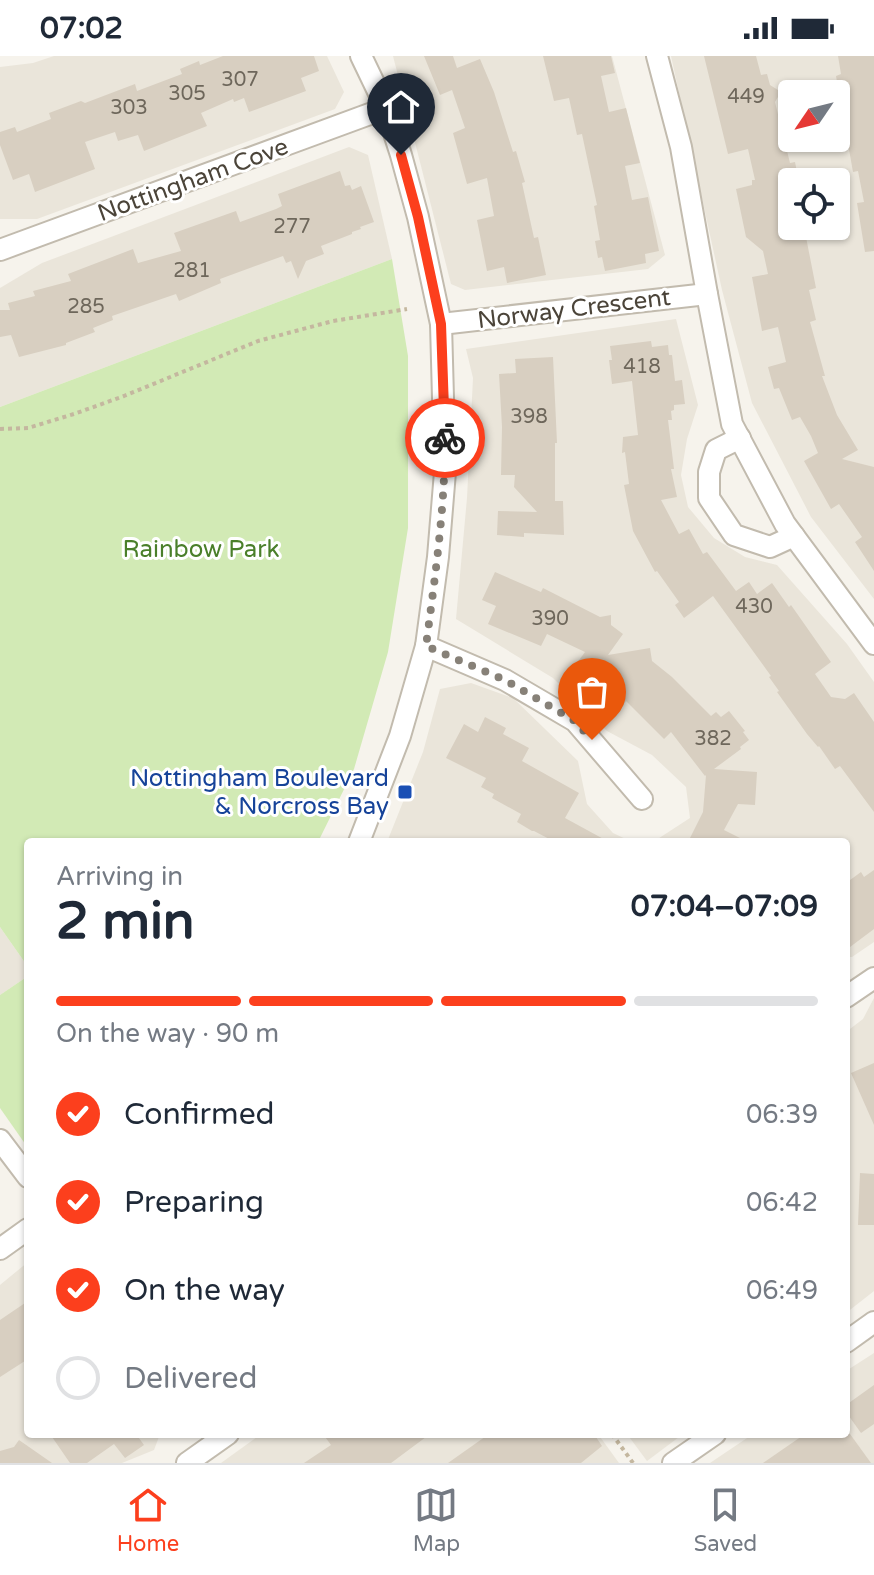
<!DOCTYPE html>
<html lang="en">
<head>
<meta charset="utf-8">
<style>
	:root { --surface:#fff; --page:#f2f2f3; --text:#1f2937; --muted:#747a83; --line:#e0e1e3; --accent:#fc3f1d }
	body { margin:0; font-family:"Varela Round",sans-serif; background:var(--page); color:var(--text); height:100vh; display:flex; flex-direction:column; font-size:30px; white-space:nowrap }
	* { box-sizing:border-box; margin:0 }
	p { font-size:26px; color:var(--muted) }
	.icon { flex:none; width:44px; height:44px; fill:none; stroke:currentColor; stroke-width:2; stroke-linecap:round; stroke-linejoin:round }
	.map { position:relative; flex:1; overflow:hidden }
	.drawer { position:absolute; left:24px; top:782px; width:826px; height:600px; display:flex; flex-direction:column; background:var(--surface); border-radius:8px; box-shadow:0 2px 6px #0004 }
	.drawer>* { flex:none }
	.needle { width:52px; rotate:235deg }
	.tools { position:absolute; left:778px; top:24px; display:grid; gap:16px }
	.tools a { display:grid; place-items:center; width:72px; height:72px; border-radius:8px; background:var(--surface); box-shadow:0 2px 6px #0004; font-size:40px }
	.pin { position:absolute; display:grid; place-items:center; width:68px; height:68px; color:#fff; margin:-82px -34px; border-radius:50% 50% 50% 0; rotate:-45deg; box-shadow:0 0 8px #0007 }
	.pin .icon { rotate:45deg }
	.courier { position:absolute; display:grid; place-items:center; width:80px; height:80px; margin:-40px; border:6px solid #fc3f1d; border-radius:50%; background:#fff; color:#222; box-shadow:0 2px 10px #0007 }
	.head em { font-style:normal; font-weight:800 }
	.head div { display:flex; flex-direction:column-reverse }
	.head { display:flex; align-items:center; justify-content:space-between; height:136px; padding:0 32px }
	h1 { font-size:52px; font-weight:800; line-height:60px }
	.bar { display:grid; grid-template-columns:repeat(4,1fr); gap:12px 8px; align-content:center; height:96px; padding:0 32px }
	.bar i { height:10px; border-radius:6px; background:var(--line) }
	.bar .on { background:var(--accent) }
	.bar p { grid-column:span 4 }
	ol { padding:0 32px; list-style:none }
	li { display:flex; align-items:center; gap:24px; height:88px }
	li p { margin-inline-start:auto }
	li .icon { padding:8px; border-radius:50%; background:var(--accent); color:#fff; stroke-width:4 }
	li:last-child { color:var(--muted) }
	li i { width:44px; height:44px; border:4px solid var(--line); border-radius:50% }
	.status { display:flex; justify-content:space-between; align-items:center; height:56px; padding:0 40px; background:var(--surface); direction:ltr }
	.status svg { height:22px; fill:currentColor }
	.tabs { display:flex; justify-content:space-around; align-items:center; height:112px; border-top:2px solid var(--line); background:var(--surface); font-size:22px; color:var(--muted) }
	.tabs a { display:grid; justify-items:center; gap:4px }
	.tabs .on { color:var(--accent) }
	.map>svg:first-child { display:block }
	.residential { fill:#eae5da; fill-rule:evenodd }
	.green { fill:#d2eab5 }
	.building { fill:#d8cfc1 }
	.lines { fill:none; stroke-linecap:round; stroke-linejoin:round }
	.minor-casing { stroke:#c2bbae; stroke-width:24 }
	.path { stroke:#c4b79f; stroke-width:4; stroke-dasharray:4 4; stroke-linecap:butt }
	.minor { stroke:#fff; stroke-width:20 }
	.done { stroke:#878178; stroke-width:8; stroke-dasharray:0 14.4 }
	.route { stroke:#fc3f1d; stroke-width:10 }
	.transit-dot { fill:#1a4fb4; stroke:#fff; stroke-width:3 }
	.labels { text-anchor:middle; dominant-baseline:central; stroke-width:6; stroke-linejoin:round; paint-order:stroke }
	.number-label { font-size:20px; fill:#6e675b }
	.street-label { font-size:24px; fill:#4b4439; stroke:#fff }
	.park-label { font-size:24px; fill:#4a7f2a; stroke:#fff }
	.transit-label { font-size:24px; fill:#164399; stroke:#fff; text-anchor:end }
</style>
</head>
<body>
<div class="status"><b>07:02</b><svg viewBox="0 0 49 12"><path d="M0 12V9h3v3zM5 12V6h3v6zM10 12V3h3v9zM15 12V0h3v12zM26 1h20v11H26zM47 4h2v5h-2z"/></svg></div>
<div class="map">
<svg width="874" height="1407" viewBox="0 0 874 1407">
	<rect width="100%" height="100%" fill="#f6f3ec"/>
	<g class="residential">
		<polygon points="54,0 327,0 344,36 335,53 37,163 0,163 0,11 33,7"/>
		<polygon points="393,0 612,0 665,199 648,213 465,234 451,228"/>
		<path d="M 671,0 L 874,0 L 874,543 L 811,461 L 752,347 L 722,234 ZM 792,38 L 836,38 L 836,82 L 792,82 ZM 792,126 L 836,126 L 836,170 L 792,170 Z"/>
		<polygon points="349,91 368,99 392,203 0,351 0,232 42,207"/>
		<polygon points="676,263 698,349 687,383 681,419 688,451 714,482 745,501 777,509 847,588 874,626 874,886 852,901 846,901 846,786 653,786 690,762 686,731 652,699 607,675 553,622 456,563 467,442 473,322 466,293"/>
		<polygon points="471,627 513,642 578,705 587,748 613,777 632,786 387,786 423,696 440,633"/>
		<polygon points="0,871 28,911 28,920 0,939"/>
		<polygon points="874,942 874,1235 846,1257 846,976 863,963"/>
		<polygon points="28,1206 28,1378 160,1378 154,1394 122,1407 0,1407 0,1229"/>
		<polygon points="874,1297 874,1407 710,1407 753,1378 846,1378 846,1315"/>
		<polygon points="261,1378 598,1378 619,1407 221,1407"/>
		<polygon points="627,1378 683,1378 647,1405"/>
	</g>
	<g class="green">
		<polygon points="392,203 408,300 408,472 388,596 354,713 318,786 28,786 28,911 0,871 0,351"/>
		<polygon points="28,920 28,1092 0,1052 0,939"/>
	</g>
	<g class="building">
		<polygon points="223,0 314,0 319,15 301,22 306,35 249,56 244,42 234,46 233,43 201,57 207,70 144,95 138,79 118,85 115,76 85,86 95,113 35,136 29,118 13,124 0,89 0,76 15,71 17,76 51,63 49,57 81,45 85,47 135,28 137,35 182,18 180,13 199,5 200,9"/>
		<polygon points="424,0 453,0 457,12 480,3 494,36 513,96 516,95 525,126 522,127 534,182 538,181 546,219 507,227 504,211 487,215 477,164 494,160 487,122 467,128 453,77 465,72 452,34 440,39"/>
		<polygon points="543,0 611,0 615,17 601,20 609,56 626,52 640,107 625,110 632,144 648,141 659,195 645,198 646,207 605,215 602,201 598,202 595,185 600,184 594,150 597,149 582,78 577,79 569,42 554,45"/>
		<polygon points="704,0 756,0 761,19 767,18 770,29 781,36 775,46 790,107 795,106 799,126 792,126 792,170 802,170 803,176 805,176 816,232 809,234 816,264 810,266 825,320 822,320 837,359 858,394 842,403 874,411 874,515 855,486 862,481 839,448 831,453 804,405 818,397 811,380 800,361 792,364 779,332 774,333 768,311 786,306 778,271 762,275 752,221 768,218 763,195 746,181 736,133 752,129 752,124 755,124 748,93 728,98"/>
		<polygon points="838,0 874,0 874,195 865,196 857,147 864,146 858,115 853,116 836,20 841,18"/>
		<polygon points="340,115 345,130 350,129 352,134 361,130 374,166 360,171 361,173 352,176 352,178 321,190 324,198 306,205 298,223 291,205 286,207 283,200 220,223 221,227 179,245 176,238 112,260 113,264 93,272 95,276 66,287 66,289 19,301 11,279 0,281 0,254 10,254 8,247 35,240 33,235 71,225 68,218 133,193 138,207 181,195 174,177 236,155 240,166 276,153 282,150 278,138"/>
		<polygon points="651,285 652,291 668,289 669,299 672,299 675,325 682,324 685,348 674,349 674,354 671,355 672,364 668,364 674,413 671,413 677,441 661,444 679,478 689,473 703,498 707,496 736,535 749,526 757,538 772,527 789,551 791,549 831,606 815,618 831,641 845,643 854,637 874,666 874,756 840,710 835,713 819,690 818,691 807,678 777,636 779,635 769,621 771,620 713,540 684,562 675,549 679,546 657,515 655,516 633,475 624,429 629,428 625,396 622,397 623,381 638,379 632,325 612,328 609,304 612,304 610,290"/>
		<polygon points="553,301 557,387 555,387 555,445 563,445 564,479 524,477 524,481 497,479 498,455 537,456 514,431 515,419 501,419 502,371 499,318 516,317 515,303"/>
		<polygon points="495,516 541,536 543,532 600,561 611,559 611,569 623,578 608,599 650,592 652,605 672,621 711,660 716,656 721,661 729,655 745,675 743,676 749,684 740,691 741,693 714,713 757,716 755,749 738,748 724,774 748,786 688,786 703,756 706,719 705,720 671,676 664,683 626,645 623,649 574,611 585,596 547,578 541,590 488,568 496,550 482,544"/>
		<polygon points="485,661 506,672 503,678 529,692 522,705 579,737 565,762 609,786 555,786 534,775 532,775 517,766 521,758 492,742 494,738 481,731 486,722 446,702 464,668 478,676"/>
		<polygon points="874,814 874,873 846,894 846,827 861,816 864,821"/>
		<polygon points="874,1007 874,1069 851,1017"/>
		<polygon points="860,1117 874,1118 874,1169 858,1169"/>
		<polygon points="28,1245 28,1303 0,1321 0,1264"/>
		<polygon points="874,1329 874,1368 861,1377 846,1356 846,1349"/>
		<polygon points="50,1378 136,1378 144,1389 125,1402 114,1388 87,1407 70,1407"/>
		<polygon points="323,1378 430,1378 391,1407 304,1407 331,1389"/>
		<polygon points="489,1378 594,1378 602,1390 581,1407 448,1407"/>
		<polygon points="805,1378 850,1378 871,1407 763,1407"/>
		<polygon points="19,1384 52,1407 0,1407 0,1395 14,1391"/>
	</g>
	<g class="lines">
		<defs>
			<g id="minor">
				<polyline points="657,0 681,91 707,238 732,368 785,468 874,588"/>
				<polyline points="0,194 386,52"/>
				<polyline points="441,268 707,238"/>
				<polyline points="740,382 716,394 709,416 709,442 734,479 770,491 794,480"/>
				<polyline points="426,590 505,624 575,665 642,743"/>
				<polyline points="359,786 400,680 426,590 438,501 445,416 441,268 418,161 401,99 386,52 361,0"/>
				<polyline points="846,941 874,922"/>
				<polyline points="0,1084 28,1121"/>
				<polyline points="0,1193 28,1173"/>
				<polyline points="846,1286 874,1266"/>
				<polyline points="187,1407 228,1378"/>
				<polyline points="673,1407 715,1378"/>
			</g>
		</defs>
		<use href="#minor" class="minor-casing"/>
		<g class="path">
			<polyline points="0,373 28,372 74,358 124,340 258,285 333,265 407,253"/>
			<polyline points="612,1378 633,1407"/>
		</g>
		<use href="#minor" class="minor"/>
	</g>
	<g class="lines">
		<path class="done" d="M 445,382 C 445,452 435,521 426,590 L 505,624 L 575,665 L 592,684"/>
		<polyline class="route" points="401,99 418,161 441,268 445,382"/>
	</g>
	<rect class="transit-dot" x="397" y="728" width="16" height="16" rx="4"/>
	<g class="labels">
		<g class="number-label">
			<text x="240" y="24">307</text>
			<text x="187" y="38">305</text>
			<text x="746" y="41">449</text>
			<text x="129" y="52">303</text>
			<text x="292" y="171">277</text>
			<text x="192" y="215">281</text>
			<text x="86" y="251">285</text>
			<text x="642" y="311">418</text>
			<text x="529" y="361">398</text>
			<text x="754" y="551">430</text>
			<text x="550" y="563">390</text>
			<text x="713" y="683">382</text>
		</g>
		<g class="street-label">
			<text transform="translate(193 124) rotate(-20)">Nottingham Cove</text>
			<text transform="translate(574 253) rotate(-7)">Norway Crescent</text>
		</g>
		<g class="park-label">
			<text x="201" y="493">Rainbow Park</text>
		</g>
		<g class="transit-label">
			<text x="389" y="722">Nottingham Boulevard<tspan x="389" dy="28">&amp; Norcross Bay</tspan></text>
		</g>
	</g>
</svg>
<div class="tools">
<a><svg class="needle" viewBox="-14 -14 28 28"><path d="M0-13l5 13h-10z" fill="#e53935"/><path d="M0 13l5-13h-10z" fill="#747a83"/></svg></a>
<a><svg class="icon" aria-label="locate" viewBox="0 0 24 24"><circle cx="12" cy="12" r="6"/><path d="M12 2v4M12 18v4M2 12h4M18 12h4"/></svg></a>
</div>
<div class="pin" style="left:592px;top:684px;background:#ea580c"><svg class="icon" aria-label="bag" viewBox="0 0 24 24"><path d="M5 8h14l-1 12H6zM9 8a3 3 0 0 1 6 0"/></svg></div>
<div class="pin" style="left:401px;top:99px;background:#1f2937"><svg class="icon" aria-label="home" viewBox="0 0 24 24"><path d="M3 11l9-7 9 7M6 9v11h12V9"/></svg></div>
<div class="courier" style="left:445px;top:382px"><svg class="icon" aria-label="bike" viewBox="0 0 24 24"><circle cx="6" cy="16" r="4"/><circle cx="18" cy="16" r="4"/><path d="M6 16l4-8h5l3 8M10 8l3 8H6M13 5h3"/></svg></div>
<section class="drawer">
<div class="head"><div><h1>2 min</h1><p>Arriving in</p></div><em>07:04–07:09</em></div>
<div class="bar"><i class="on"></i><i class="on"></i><i class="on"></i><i></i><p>On the way · 90 m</p></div>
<ol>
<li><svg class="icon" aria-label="check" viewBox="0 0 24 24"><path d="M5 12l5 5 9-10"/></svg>Confirmed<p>06:39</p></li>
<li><svg class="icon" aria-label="check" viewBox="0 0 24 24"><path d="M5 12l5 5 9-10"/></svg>Preparing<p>06:42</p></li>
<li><svg class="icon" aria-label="check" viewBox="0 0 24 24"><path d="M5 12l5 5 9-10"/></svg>On the way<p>06:49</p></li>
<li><i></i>Delivered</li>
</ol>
</section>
</div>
<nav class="tabs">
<a class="on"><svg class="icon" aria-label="home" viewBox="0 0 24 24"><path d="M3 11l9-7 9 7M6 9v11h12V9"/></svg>Home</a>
<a><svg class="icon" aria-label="map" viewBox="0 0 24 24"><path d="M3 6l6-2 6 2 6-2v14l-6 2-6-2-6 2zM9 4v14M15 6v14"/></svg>Map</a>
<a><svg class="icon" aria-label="saved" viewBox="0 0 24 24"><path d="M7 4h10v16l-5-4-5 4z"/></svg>Saved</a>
</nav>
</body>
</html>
